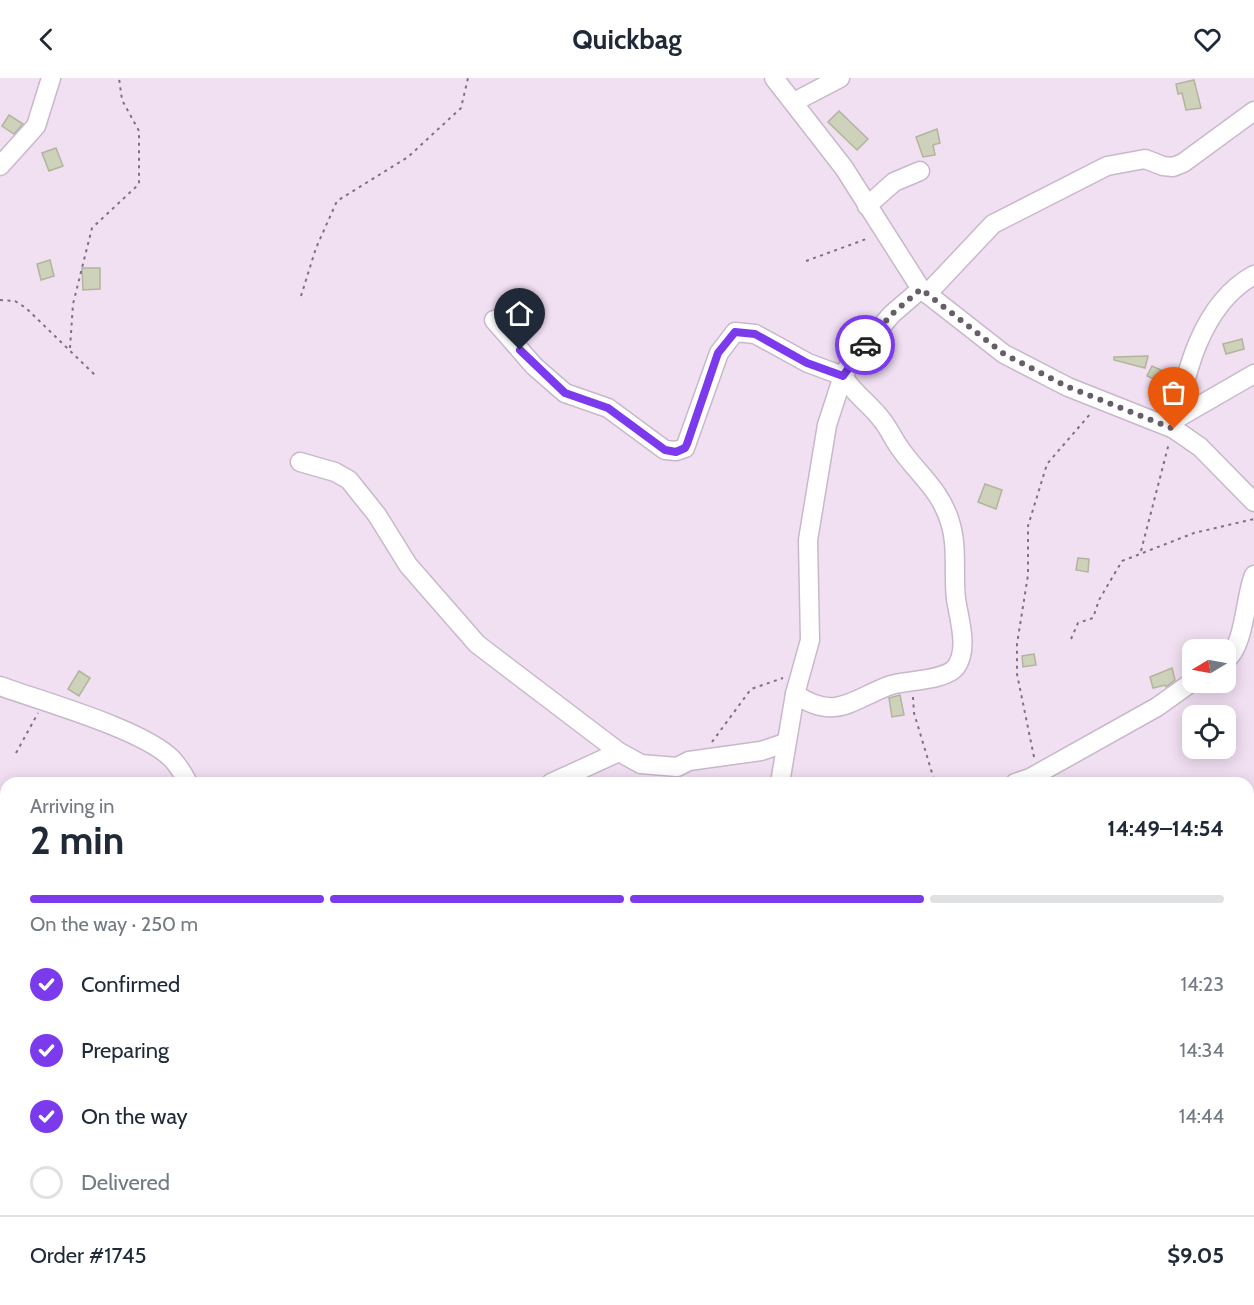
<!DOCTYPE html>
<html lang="en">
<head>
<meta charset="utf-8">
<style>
	:root { --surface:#fff; --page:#f6f6f7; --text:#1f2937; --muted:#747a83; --line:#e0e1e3; --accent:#7c3aed }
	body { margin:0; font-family:Cabin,sans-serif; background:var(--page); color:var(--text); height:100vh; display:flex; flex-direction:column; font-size:22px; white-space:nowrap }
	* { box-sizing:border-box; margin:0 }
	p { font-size:20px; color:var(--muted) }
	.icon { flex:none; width:33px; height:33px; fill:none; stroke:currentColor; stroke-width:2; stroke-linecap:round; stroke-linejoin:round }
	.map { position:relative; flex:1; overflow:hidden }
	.details { position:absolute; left:0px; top:699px; width:1254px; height:528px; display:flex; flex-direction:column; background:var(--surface); border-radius:18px 18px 0 0; box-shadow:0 3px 15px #0003 }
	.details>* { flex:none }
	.needle { width:39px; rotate:260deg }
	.buttons { position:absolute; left:1182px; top:561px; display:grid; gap:12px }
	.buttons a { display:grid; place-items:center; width:54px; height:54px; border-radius:12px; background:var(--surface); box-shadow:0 3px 15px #0003; font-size:30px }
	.pin { position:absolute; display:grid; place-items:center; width:51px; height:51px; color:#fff; margin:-62px -26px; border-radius:50% 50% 50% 0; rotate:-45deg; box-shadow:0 0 6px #0007 }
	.pin .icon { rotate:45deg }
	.courier { position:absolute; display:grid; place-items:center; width:60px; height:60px; margin:-30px; border:4px solid #7c3aed; border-radius:50%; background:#fff; color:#222; box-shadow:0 2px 8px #0007 }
	.overview em { font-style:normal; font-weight:700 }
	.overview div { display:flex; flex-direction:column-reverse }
	.overview { display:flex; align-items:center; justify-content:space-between; height:102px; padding:0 30px }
	h1 { font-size:39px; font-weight:700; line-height:45px }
	.bar { display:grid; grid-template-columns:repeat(4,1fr); gap:9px 6px; align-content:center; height:72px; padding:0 30px }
	.bar i { height:8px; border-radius:4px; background:var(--line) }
	.bar .selected { background:var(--accent) }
	.bar p { grid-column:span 4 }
	.line { display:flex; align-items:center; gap:15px; padding:0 30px; border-top:2px solid var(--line) }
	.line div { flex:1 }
	ol { padding:0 30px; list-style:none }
	li { display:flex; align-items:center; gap:18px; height:66px }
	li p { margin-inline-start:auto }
	li .icon { padding:6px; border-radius:50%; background:var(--accent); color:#fff; stroke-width:4 }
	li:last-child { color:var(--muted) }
	li i { width:33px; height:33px; border:3px solid var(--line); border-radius:50% }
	header { display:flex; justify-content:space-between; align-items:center; height:78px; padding:0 30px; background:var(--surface); font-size:27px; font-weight:700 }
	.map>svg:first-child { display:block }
	.building { fill:#ced2ba; stroke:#b2b59d; stroke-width:1.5 }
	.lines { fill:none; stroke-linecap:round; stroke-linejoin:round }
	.minor-casing { stroke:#c9b8cb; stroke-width:21 }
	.path { stroke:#7e727e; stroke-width:2; stroke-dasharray:3 4.5; stroke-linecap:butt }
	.minor { stroke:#fff; stroke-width:18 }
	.done { stroke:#685e69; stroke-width:6; stroke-dasharray:0 10.8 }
	.route { stroke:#7c3aed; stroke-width:8 }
</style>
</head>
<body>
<header><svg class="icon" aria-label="back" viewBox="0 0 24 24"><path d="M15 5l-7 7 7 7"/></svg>Quickbag<svg class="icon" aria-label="heart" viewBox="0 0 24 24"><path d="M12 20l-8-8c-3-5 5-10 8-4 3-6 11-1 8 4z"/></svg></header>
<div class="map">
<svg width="1254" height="1227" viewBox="0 0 1254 1227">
	<rect width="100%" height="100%" fill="#f1dff2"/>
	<g class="building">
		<polygon points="1194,2 1201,30 1186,32 1182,15 1178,16 1176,6"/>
		<polygon points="839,33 868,61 857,72 828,44"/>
		<polygon points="9,37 23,46 14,56 2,48"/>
		<polygon points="937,51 940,65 933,67 935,77 923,79 916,59"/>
		<polygon points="56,70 63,88 49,93 42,75"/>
		<polygon points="50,182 54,198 41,202 37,186"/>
		<polygon points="82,190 100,190 100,211 83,212"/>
		<polygon points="1242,261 1244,271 1226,276 1223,266"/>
		<polygon points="1148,278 1145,290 1114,282 1114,279"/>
		<polygon points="1152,288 1161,292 1156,302 1147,298"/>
		<polygon points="985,406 1002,412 996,431 978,424"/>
		<polygon points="1078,480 1089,481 1088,494 1076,492"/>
		<polygon points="1034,576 1036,587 1023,589 1022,578"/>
		<polygon points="1172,590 1175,602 1166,609 1165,607 1153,610 1150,599"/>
		<polygon points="79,593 90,600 79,618 68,611"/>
		<polygon points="900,617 904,637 892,639 889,620"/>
	</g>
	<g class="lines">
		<defs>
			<g id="minor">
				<polyline points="774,0 844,90 921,211 1004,276 1068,309 1174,351 1200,369 1254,424"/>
				<polyline points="794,24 840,0"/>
				<polyline points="0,88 36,48 51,0"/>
				<polyline points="867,128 894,104 920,93"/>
				<polyline points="927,216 993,146 1107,88 1145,81 1163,88 1173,89 1183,85 1254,33"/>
				<path d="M 494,242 L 534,288 L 565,315 L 608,330 L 665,372 L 676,373 L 685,370 L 719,275 L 735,254 L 755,256 L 808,285 L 843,298 C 853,315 870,326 882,342 C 890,352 894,363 902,373 C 919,397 941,413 950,444 C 958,469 953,496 956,521 C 959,541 969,571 956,589 C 945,603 907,602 891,607 C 852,621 836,644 795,616"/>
				<polyline points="1176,341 1254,296"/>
				<path d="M 1174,351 C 1185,296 1201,226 1254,197"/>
				<polyline points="300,384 335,394 349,402 377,437 408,487 477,566 619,674 641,686 677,689 689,683 761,673 785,665"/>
				<path d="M 1226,582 C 1245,568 1245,518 1254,497"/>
				<path d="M 0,608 C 41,623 146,652 173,682 C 179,689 184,697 188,705"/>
				<polyline points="551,705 619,674"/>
				<polyline points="780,705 795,616 810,562 808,462 827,347 843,298 852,282 892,236 921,211"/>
				<polyline points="1015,705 1030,700 1157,629 1192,604"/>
				<polyline points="0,900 6,895"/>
				<polyline points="245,1221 246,1227"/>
				<polyline points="737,1221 741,1227"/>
			</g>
		</defs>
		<use href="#minor" class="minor-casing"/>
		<g class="path">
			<polyline points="806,183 869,160"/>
			<polyline points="301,218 316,170 337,123 408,79 461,30 468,0"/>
			<polyline points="0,222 15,223 26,230 97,299"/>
			<polyline points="70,270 73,226 92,150 139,106 139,53 122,22 119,0"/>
			<polyline points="1141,473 1169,365"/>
			<polyline points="1071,561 1078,545 1093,540 1099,522 1122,483 1194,455 1254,441"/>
			<polyline points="913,619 914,635 935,705"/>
			<polyline points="712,664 751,611 783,600"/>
			<polyline points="16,675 38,635"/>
			<polyline points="1034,679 1017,596 1017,566 1028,497 1028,448 1047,386 1091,335"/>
			<polyline points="0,797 6,798"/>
			<polyline points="1248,1100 1254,1094"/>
			<polyline points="898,1221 898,1227"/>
			<polyline points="1112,1227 1116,1221"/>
		</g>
		<use href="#minor" class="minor"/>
	</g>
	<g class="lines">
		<polyline class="done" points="865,267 892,236 921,211 1004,276 1068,309 1174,351"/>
		<polyline class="route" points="520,272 565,315 608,330 665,372 676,374 685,370 687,366 718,275 735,254 755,256 807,285 843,298 865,267"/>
	</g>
</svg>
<div class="buttons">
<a><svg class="needle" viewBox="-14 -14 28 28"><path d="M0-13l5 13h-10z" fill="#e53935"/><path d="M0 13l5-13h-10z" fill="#747a83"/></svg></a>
<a><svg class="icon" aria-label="locate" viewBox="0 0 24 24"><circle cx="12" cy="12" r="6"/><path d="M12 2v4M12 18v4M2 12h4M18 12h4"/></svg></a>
</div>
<div class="pin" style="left:1174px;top:351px;background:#ea580c"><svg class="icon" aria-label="bag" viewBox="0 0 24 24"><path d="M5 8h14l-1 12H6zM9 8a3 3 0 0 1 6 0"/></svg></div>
<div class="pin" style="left:520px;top:272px;background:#1f2937"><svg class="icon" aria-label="home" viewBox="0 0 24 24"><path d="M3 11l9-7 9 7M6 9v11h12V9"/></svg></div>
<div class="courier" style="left:865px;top:267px"><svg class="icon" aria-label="car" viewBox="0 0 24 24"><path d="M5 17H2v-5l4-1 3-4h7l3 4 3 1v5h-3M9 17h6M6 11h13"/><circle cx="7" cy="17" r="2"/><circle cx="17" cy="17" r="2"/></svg></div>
<section class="details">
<div class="overview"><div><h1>2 min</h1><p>Arriving in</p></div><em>14:49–14:54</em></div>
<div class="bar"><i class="selected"></i><i class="selected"></i><i class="selected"></i><i></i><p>On the way · 250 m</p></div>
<ol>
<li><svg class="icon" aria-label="check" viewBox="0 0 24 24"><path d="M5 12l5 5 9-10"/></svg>Confirmed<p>14:23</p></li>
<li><svg class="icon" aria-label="check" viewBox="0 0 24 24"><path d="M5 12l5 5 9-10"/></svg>Preparing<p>14:34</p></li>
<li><svg class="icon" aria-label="check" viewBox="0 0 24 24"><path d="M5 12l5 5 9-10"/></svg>On the way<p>14:44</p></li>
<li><i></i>Delivered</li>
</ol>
<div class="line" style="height:78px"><div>Order #1745</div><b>$9.05</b></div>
</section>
</div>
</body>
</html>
